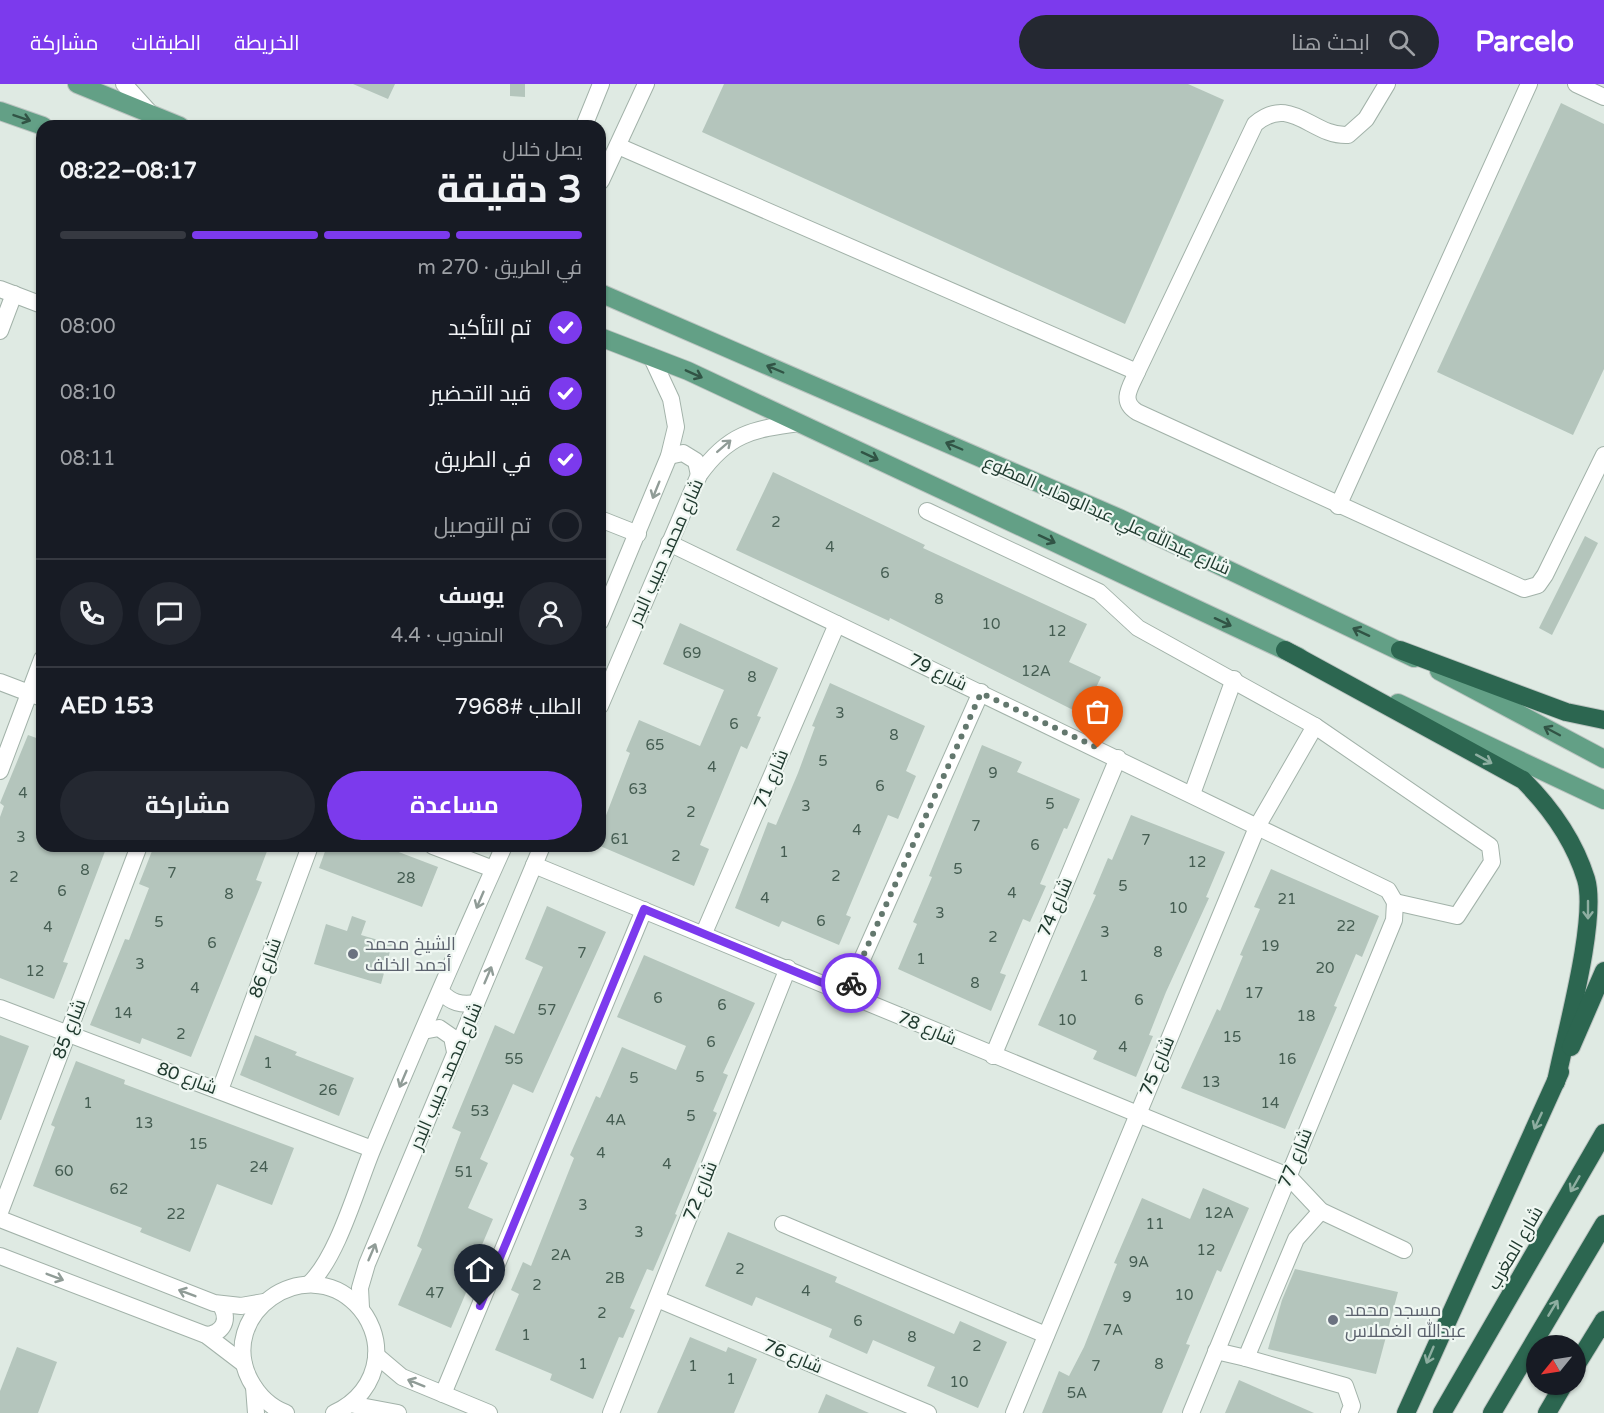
<!DOCTYPE html>
<html lang="ar">
<head>
<meta charset="utf-8">
<style>
	:root { --surface:#171b24; --page:#242831; --text:#f1f3f6; --muted:#9ea1a6; --line:#363941; --accent:#7c3aed }
	body { margin:0; font-family:"Varela Round",Cairo,sans-serif; background:var(--page); color:var(--text); direction:rtl; height:100vh; display:flex; flex-direction:column; font-size:22px; white-space:nowrap }
	* { box-sizing:border-box; margin:0 }
	p { font-size:20px; color:var(--muted) }
	.icon { flex:none; width:33px; height:33px; fill:none; stroke:currentColor; stroke-width:2; stroke-linecap:round; stroke-linejoin:round }
	.map { position:relative; flex:1; overflow:hidden; direction:ltr }
	.details { position:absolute; left:36px; top:36px; width:570px; height:732px; display:flex; flex-direction:column; background:var(--surface); border-radius:18px; box-shadow:0 2px 4px #0004; direction:rtl }
	.details>* { flex:none }
	.needle { width:39px; rotate:240deg }
	.controls { position:absolute; left:1526px; top:1251px; display:grid; gap:12px }
	.controls a { display:grid; place-items:center; width:60px; height:60px; border-radius:50%; background:var(--surface); box-shadow:0 2px 4px #0004; font-size:30px }
	.pin { position:absolute; display:grid; place-items:center; width:51px; height:51px; color:#fff; margin:-62px -26px; border-radius:50% 50% 50% 0; rotate:-45deg; box-shadow:0 0 6px #0007 }
	.pin .icon { rotate:45deg }
	.courier { position:absolute; display:grid; place-items:center; width:60px; height:60px; margin:-30px; border:4px solid #7c3aed; border-radius:50%; background:#fff; color:#222; box-shadow:0 2px 8px #0007 }
	.head em { font-style:normal; font-weight:700 }
	.head div { display:flex; flex-direction:column-reverse }
	.head { display:flex; align-items:center; justify-content:space-between; height:102px; padding:0 24px }
	h1 { font-size:39px; font-weight:700; line-height:45px }
	.bar { display:grid; grid-template-columns:repeat(4,1fr); gap:9px 6px; align-content:center; height:72px; padding:0 24px }
	.bar i { height:8px; border-radius:4px; background:var(--line) }
	.bar .on { background:var(--accent) }
	.bar p { grid-column:span 4 }
	.line { display:flex; align-items:center; gap:15px; padding:0 24px; border-top:2px solid var(--line) }
	.line div { flex:1 }
	.round { display:grid; place-items:center; flex:none; width:63px; height:63px; border-radius:32px; background:var(--page) }
	ol { padding:0 24px; list-style:none }
	li { display:flex; align-items:center; gap:18px; height:66px }
	li p { margin-inline-start:auto }
	li .icon { padding:6px; border-radius:50%; background:var(--accent); color:#fff; stroke-width:4 }
	li:last-child { color:var(--muted) }
	li i { width:33px; height:33px; border:3px solid var(--line); border-radius:50% }
	.cta { display:flex; gap:12px; margin-top:auto; padding:12px 24px }
	.cta a { flex:1; height:69px; border-radius:36px; background:var(--accent); color:#fff; font-size:24px; font-weight:700; line-height:69px; text-align:center }
	.cta a+a { background:var(--page); color:var(--text) }
	header { display:flex; align-items:center; gap:36px; box-sizing:border-box; height:84px; padding:0 30px; background:var(--accent); color:#fff }
	header strong { font-size:28px }
	nav { display:flex; gap:33px; margin-inline-start:auto; font-size:21px }
	.search { width:420px; height:54px; background:var(--page); display:flex; align-items:center; gap:15px; box-sizing:border-box; padding:0 21px; border-radius:33px; color:var(--muted); font-size:22px }
	.map>svg:first-child { display:block }
	.building { fill:#b4c5bc }
	.lines { fill:none; stroke-linecap:round; stroke-linejoin:round }
	.minor-casing { stroke:#a2b2a9; stroke-width:18 }
	.major-casing { stroke:#bcc4c1; stroke-width:20 }
	.highway-casing { stroke:#bcc4c1; stroke-width:20 }
	.minor { stroke:#fff; stroke-width:16 }
	.major { stroke:#63a086; stroke-width:18 }
	.highway { stroke:#2c6650; stroke-width:18 }
	.oneway { stroke:#315445 }
	.oneway2 { stroke:#909c97 }
	.oneway3 { stroke:#8eaea1 }
	.done { stroke:#63786e; stroke-width:6; stroke-dasharray:0 10.8 }
	.route { stroke:#7c3aed; stroke-width:8 }
	.worship-dot { fill:#6b7280; stroke:#eff7f2; stroke-width:2 }
	.labels { text-anchor:middle; dominant-baseline:central; stroke-width:4.5; stroke-linejoin:round; paint-order:stroke }
	.number-label { font-size:15px; fill:#455d52 }
	.street-label { font-size:18px; fill:#203a2f; stroke:#eff7f2 }
	.worship-label { font-size:18px; fill:#5b616d; stroke:#eff7f2; text-anchor:start }
</style>
</head>
<body>
<header>
<strong>Parcelo</strong>
<div class="search"><svg class="icon" aria-label="search" viewBox="0 0 24 24"><circle cx="10" cy="10" r="6"/><path d="M15 15l6 6"/></svg>ابحث هنا</div>
<nav><a>الخريطة</a><a>الطبقات</a><a>مشاركة</a></nav>
</header>
<div class="map">
<svg width="1604" height="1329" viewBox="0 0 1604 1329">
	<rect width="100%" height="100%" fill="#dfeae3"/>
	<g class="building">
		<polygon points="353,0 395,0 388,15"/>
		<polygon points="510,0 525,0 525,13 510,12"/>
		<polygon points="724,0 1188,0 1224,16 1125,240 702,48"/>
		<polygon points="1561,19 1604,40 1604,285 1573,351 1437,288"/>
		<polygon points="773,388 925,461 923,464 1087,540 1069,578 1101,593 1083,631 890,534 889,537 736,466"/>
		<polygon points="1585,452 1598,459 1552,551 1539,544"/>
		<polygon points="680,539 778,584 757,632 761,633 747,665 741,662 700,761 709,765 694,802 600,762 600,747 630,669 626,667 639,636 700,662 724,606 663,580"/>
		<polygon points="830,599 925,642 906,687 916,692 898,735 888,731 846,831 851,833 839,861 782,837 779,843 735,824 768,738 776,741 798,689 815,643 812,642"/>
		<polygon points="28,651 42,656 42,762 107,762 63,878 68,879 54,915 0,894 0,733 4,722 0,719"/>
		<polygon points="982,661 1022,678 1017,688 1080,715 1067,745 1064,744 1040,800 1046,802 1030,838 1023,835 1000,889 1006,891 991,927 898,885 917,840 913,838 932,793 929,792"/>
		<polygon points="1131,731 1225,768 1206,813 1209,814 1166,908 1149,951 1153,952 1136,993 1093,975 1097,967 1038,941 1096,811 1093,810 1108,774 1112,776"/>
		<polygon points="154,762 269,762 256,796 262,798 191,973 142,954 140,960 90,941 125,855 129,856 149,804 139,800"/>
		<polygon points="327,762 383,762 438,783 422,823 319,784"/>
		<polygon points="1271,785 1379,832 1362,873 1356,870 1334,922 1337,923 1285,1045 1181,1004 1217,925 1220,927 1243,872 1240,871 1260,825 1254,823"/>
		<polygon points="547,822 606,848 533,1009 513,1000 480,1075 488,1079 468,1124 493,1135 467,1196 471,1197 451,1244 398,1221 422,1165 417,1162 461,1048 452,1044 495,941 514,950 543,883 525,875"/>
		<polygon points="352,832 366,837 361,851 392,860 381,900 314,880 326,840 347,847"/>
		<polygon points="644,871 755,919 723,989 728,991 713,1027 717,1029 675,1130 677,1131 653,1187 647,1185 630,1224 635,1226 623,1254 619,1253 593,1315 550,1296 552,1290 495,1266 519,1210 511,1206 523,1178 531,1182 574,1074 570,1071 596,1012 600,1014 622,963 676,986 686,962 617,933"/>
		<polygon points="0,951 29,962 1,1036 0,1036"/>
		<polygon points="255,951 297,968 295,971 354,994 339,1032 240,991"/>
		<polygon points="76,977 125,996 124,1000 294,1064 272,1121 217,1100 190,1168 140,1148 142,1144 33,1102 55,1043 51,1041"/>
		<polygon points="1203,1104 1249,1124 1221,1188 1217,1186 1186,1260 1190,1261 1162,1329 1042,1329 1059,1287 1069,1292 1084,1263 1117,1180 1114,1179 1142,1114 1190,1135"/>
		<polygon points="728,1148 837,1193 835,1198 954,1250 960,1237 1007,1258 978,1324 927,1302 935,1283 873,1256 867,1270 829,1253 832,1245 756,1213 752,1222 705,1202"/>
		<polygon points="1295,1185 1398,1208 1376,1290 1268,1265 1282,1216"/>
		<polygon points="690,1253 726,1268 728,1263 757,1275 734,1329 657,1329"/>
		<polygon points="17,1263 57,1278 38,1329 0,1329 0,1307"/>
		<polygon points="1239,1296 1314,1329 1225,1329"/>
		<polygon points="826,1310 869,1329 818,1329"/>
	</g>
	<g class="lines">
		<defs>
			<g id="minor">
				<polyline points="124,0 152,31"/>
				<path d="M 1387,0 L 1366,35 L 1348,51 C 1312,53 1291,9 1255,40 L 1137,288 C 1131,302 1119,317 1137,328 L 1524,505 L 1538,501 L 1545,491 L 1604,371"/>
				<polyline points="1576,0 1604,13"/>
				<polyline points="584,42 601,0"/>
				<polyline points="618,62 1137,288"/>
				<polyline points="601,97 646,0"/>
				<polyline points="0,205 42,221"/>
				<polyline points="0,247 14,210"/>
				<polyline points="669,372 683,369 696,377 699,391"/>
				<polyline points="1338,422 1529,0"/>
				<polyline points="927,427 1099,508 1138,544 1315,642 1490,762 1492,778 1457,832 1395,818"/>
				<polyline points="600,435 638,450"/>
				<polyline points="669,459 1388,806 1395,818"/>
				<polyline points="600,538 669,372 676,343 671,315 651,272"/>
				<polyline points="0,598 42,614"/>
				<path d="M 600,622 L 699,391 C 728,350 752,345 800,339"/>
				<polyline points="0,687 42,575"/>
				<polyline points="1192,710 1234,595"/>
				<polyline points="433,762 493,785"/>
				<polyline points="534,781 1288,1092 1321,1127 1404,1166"/>
				<polyline points="704,849 837,540"/>
				<path d="M 441,908 C 452,919 460,921 476,919"/>
				<polyline points="847,909 981,608"/>
				<polyline points="0,924 372,1065"/>
				<polyline points="423,947 439,944 452,953 455,968"/>
				<polyline points="993,972 1118,674"/>
				<polyline points="220,1006 310,762"/>
				<polyline points="1321,1127 1296,1155 1246,1274 1345,1302 1352,1322 1349,1329"/>
				<polyline points="0,1128 139,762"/>
				<polyline points="0,1135 214,1219 241,1222 264,1218"/>
				<polyline points="783,1140 1046,1251"/>
				<polyline points="0,1172 206,1251 244,1280"/>
				<path d="M 309,1200 C 338,1173 357,1102 373,1064 C 415,963 459,862 504,762"/>
				<polyline points="657,1215 928,1329"/>
				<polyline points="361,1224 360,1204 367,1180 542,762"/>
				<path d="M 206,1251 C 224,1249 230,1235 220,1220"/>
				<polyline points="1216,1267 1246,1274"/>
				<polyline points="376,1271 402,1293 489,1329"/>
				<polyline points="254,1303 256,1329"/>
				<polyline points="443,1310 644,826"/>
				<polyline points="350,1320 398,1329"/>
				<path d="M 286,1329 C 270,1323 258,1311 250,1296 C 216,1230 305,1168 356,1220 C 370,1234 378,1254 376,1274 C 373,1299 357,1319 334,1329"/>
				<polyline points="611,1329 788,884"/>
				<polyline points="1014,1329 1258,741 1315,642"/>
				<polyline points="1191,1329 1394,836 1395,818"/>
			</g>
			<g id="major">
				<polyline points="77,0 180,42"/>
				<polyline points="0,27 43,42"/>
				<polyline points="600,209 1119,434 1414,574"/>
				<polyline points="600,253 688,287 1299,573"/>
				<polyline points="1439,587 1604,675"/>
				<polyline points="1398,619 1604,716"/>
			</g>
			<g id="highway">
				<path d="M 1285,566 L 1523,696 C 1551,724 1574,756 1586,795 C 1598,835 1565,952 1556,998"/>
				<polyline points="1400,566 1566,628 1604,636"/>
				<polyline points="1571,963 1604,887"/>
				<polyline points="1575,1283 1604,1236"/>
				<polyline points="1406,1329 1560,988"/>
				<polyline points="1442,1329 1604,1049"/>
				<polyline points="1492,1329 1604,1140"/>
				<polyline points="1547,1329 1564,1300"/>
			</g>
		</defs>
		<use href="#minor" class="minor-casing"/>
		<use href="#major" class="major-casing"/>
		<use href="#highway" class="highway-casing"/>
		<use href="#minor" class="minor"/>
		<use href="#major" class="major"/>
		<use href="#highway" class="highway"/>
	</g>
	<defs><path id="oneway-shaft" d="M-6 0H5M1.5-3L5.5 0L1.5 3" fill="none" stroke-width="1.6" stroke-linecap="round" stroke-linejoin="round" transform="scale(1.5)"/></defs>
	<g class="oneway">
		<use href="#oneway-shaft" transform="translate(22 34) rotate(19)"/>
		<use href="#oneway-shaft" transform="translate(775 285) rotate(-157)"/>
		<use href="#oneway-shaft" transform="translate(694 290) rotate(24)"/>
		<use href="#oneway-shaft" transform="translate(954 362) rotate(-157)"/>
		<use href="#oneway-shaft" transform="translate(870 372) rotate(25)"/>
		<use href="#oneway-shaft" transform="translate(1047 455) rotate(25)"/>
		<use href="#oneway-shaft" transform="translate(1223 538) rotate(25)"/>
		<use href="#oneway-shaft" transform="translate(1361 548) rotate(-155)"/>
		<use href="#oneway-shaft" transform="translate(1552 647) rotate(-152)"/>
	</g>
	<g class="oneway2">
		<use href="#oneway-shaft" transform="translate(724 362) rotate(-41)"/>
		<use href="#oneway-shaft" transform="translate(656 406) rotate(112)"/>
		<use href="#oneway-shaft" transform="translate(480 816) rotate(113)"/>
		<use href="#oneway-shaft" transform="translate(488 891) rotate(-67)"/>
		<use href="#oneway-shaft" transform="translate(403 995) rotate(113)"/>
		<use href="#oneway-shaft" transform="translate(372 1168) rotate(-67)"/>
		<use href="#oneway-shaft" transform="translate(55 1193) rotate(21)"/>
		<use href="#oneway-shaft" transform="translate(187 1209) rotate(-159)"/>
		<use href="#oneway-shaft" transform="translate(416 1299) rotate(-158)"/>
	</g>
	<g class="oneway3">
		<use href="#oneway-shaft" transform="translate(1484 675) rotate(29)"/>
		<use href="#oneway-shaft" transform="translate(1588 826) rotate(90)"/>
		<use href="#oneway-shaft" transform="translate(1538 1037) rotate(115)"/>
		<use href="#oneway-shaft" transform="translate(1575 1100) rotate(120)"/>
		<use href="#oneway-shaft" transform="translate(1553 1224) rotate(-59)"/>
		<use href="#oneway-shaft" transform="translate(1430 1271) rotate(113)"/>
	</g>
	<g class="lines">
		<polyline class="done" points="851,899 981,609 1098,664"/>
		<polyline class="route" points="480,1222 644,825 847,909 851,899"/>
	</g>
	<g class="worship-dot">
		<circle cx="353" cy="870" r="6"/>
		<circle cx="1333" cy="1236" r="6"/>
	</g>
	<g class="labels">
		<g class="number-label">
			<text x="776" y="438">2</text>
			<text x="830" y="463">4</text>
			<text x="885" y="489">6</text>
			<text x="939" y="515">8</text>
			<text x="991" y="540">10</text>
			<text x="1057" y="547">12</text>
			<text x="692" y="569">69</text>
			<text x="1036" y="587">12A</text>
			<text x="752" y="593">8</text>
			<text x="840" y="629">3</text>
			<text x="734" y="640">6</text>
			<text x="894" y="651">8</text>
			<text x="655" y="661">65</text>
			<text x="823" y="677">5</text>
			<text x="712" y="683">4</text>
			<text x="993" y="689">9</text>
			<text x="880" y="702">6</text>
			<text x="638" y="705">63</text>
			<text x="23" y="709">4</text>
			<text x="1050" y="720">5</text>
			<text x="806" y="722">3</text>
			<text x="691" y="728">2</text>
			<text x="976" y="742">7</text>
			<text x="857" y="746">4</text>
			<text x="21" y="753">3</text>
			<text x="620" y="755">61</text>
			<text x="1146" y="756">7</text>
			<text x="1035" y="761">6</text>
			<text x="784" y="768">1</text>
			<text x="676" y="772">2</text>
			<text x="1197" y="778">12</text>
			<text x="958" y="785">5</text>
			<text x="85" y="786">8</text>
			<text x="172" y="789">7</text>
			<text x="836" y="792">2</text>
			<text x="14" y="793">2</text>
			<text x="406" y="794">28</text>
			<text x="1123" y="802">5</text>
			<text x="62" y="807">6</text>
			<text x="1012" y="809">4</text>
			<text x="229" y="810">8</text>
			<text x="765" y="814">4</text>
			<text x="1287" y="815">21</text>
			<text x="1178" y="824">10</text>
			<text x="940" y="829">3</text>
			<text x="821" y="837">6</text>
			<text x="159" y="838">5</text>
			<text x="1346" y="842">22</text>
			<text x="48" y="843">4</text>
			<text x="1105" y="848">3</text>
			<text x="993" y="853">2</text>
			<text x="212" y="859">6</text>
			<text x="1270" y="862">19</text>
			<text x="1158" y="868">8</text>
			<text x="582" y="869">7</text>
			<text x="921" y="875">1</text>
			<text x="140" y="880">3</text>
			<text x="1325" y="884">20</text>
			<text x="35" y="887">12</text>
			<text x="1084" y="892">1</text>
			<text x="975" y="899">8</text>
			<text x="195" y="904">4</text>
			<text x="1254" y="909">17</text>
			<text x="658" y="914">6</text>
			<text x="1139" y="916">6</text>
			<text x="722" y="921">6</text>
			<text x="547" y="926">57</text>
			<text x="123" y="929">14</text>
			<text x="1306" y="932">18</text>
			<text x="1067" y="936">10</text>
			<text x="181" y="950">2</text>
			<text x="1232" y="953">15</text>
			<text x="711" y="958">6</text>
			<text x="1123" y="963">4</text>
			<text x="514" y="975">55</text>
			<text x="1287" y="975">16</text>
			<text x="268" y="979">1</text>
			<text x="700" y="993">5</text>
			<text x="634" y="994">5</text>
			<text x="1211" y="998">13</text>
			<text x="328" y="1006">26</text>
			<text x="88" y="1019">1</text>
			<text x="1270" y="1019">14</text>
			<text x="480" y="1027">53</text>
			<text x="691" y="1032">5</text>
			<text x="616" y="1036">4A</text>
			<text x="144" y="1039">13</text>
			<text x="198" y="1060">15</text>
			<text x="601" y="1069">4</text>
			<text x="667" y="1080">4</text>
			<text x="259" y="1083">24</text>
			<text x="64" y="1087">60</text>
			<text x="464" y="1088">51</text>
			<text x="119" y="1105">62</text>
			<text x="583" y="1121">3</text>
			<text x="1219" y="1129">12A</text>
			<text x="176" y="1130">22</text>
			<text x="1155" y="1140">11</text>
			<text x="639" y="1148">3</text>
			<text x="1206" y="1166">12</text>
			<text x="561" y="1171">2A</text>
			<text x="1139" y="1178">9A</text>
			<text x="740" y="1185">2</text>
			<text x="615" y="1194">2B</text>
			<text x="537" y="1201">2</text>
			<text x="806" y="1207">4</text>
			<text x="435" y="1209">47</text>
			<text x="1184" y="1211">10</text>
			<text x="1127" y="1213">9</text>
			<text x="602" y="1229">2</text>
			<text x="858" y="1237">6</text>
			<text x="1113" y="1246">7A</text>
			<text x="526" y="1251">1</text>
			<text x="912" y="1253">8</text>
			<text x="977" y="1262">2</text>
			<text x="583" y="1280">1</text>
			<text x="1159" y="1280">8</text>
			<text x="693" y="1282">1</text>
			<text x="1096" y="1282">7</text>
			<text x="731" y="1295">1</text>
			<text x="959" y="1298">10</text>
			<text x="1077" y="1309">5A</text>
		</g>
		<g class="street-label">
			<text transform="translate(1107 431) rotate(24)">شارع عبدالله علي عبدالوهاب المطوع</text>
			<text transform="translate(666 468) rotate(-66)">شارع محمد حبيب البدر</text>
			<text transform="translate(938 588) rotate(26)">شارع 79</text>
			<text transform="translate(771 695) rotate(-67)">شارع 71</text>
			<text transform="translate(1055 823) rotate(-67)">شارع 74</text>
			<text transform="translate(265 884) rotate(-70)">شارع 86</text>
			<text transform="translate(927 944) rotate(23)">شارع 78</text>
			<text transform="translate(69 945) rotate(-69)">شارع 85</text>
			<text transform="translate(1157 982) rotate(-67)">شارع 75</text>
			<text transform="translate(446 992) rotate(-67)">شارع محمد حبيب البدر</text>
			<text transform="translate(187 994) rotate(20)">شارع 80</text>
			<text transform="translate(1295 1074) rotate(-68)">شارع 77</text>
			<text transform="translate(700 1107) rotate(-68)">شارع 72</text>
			<text transform="translate(1515 1164) rotate(-60)">شارع المغرب</text>
			<text transform="translate(793 1272) rotate(23)">شارع 76</text>
		</g>
		<g class="worship-label">
			<text x="365" y="860">الشيخ محمد<tspan x="365" dy="21">أحمد الخلف</tspan></text>
			<text x="1345" y="1226">مسجد محمد<tspan x="1345" dy="21">عبدالله الغملاس</tspan></text>
		</g>
	</g>
</svg>
<div class="controls">
<a><svg class="needle" viewBox="-14 -14 28 28"><path d="M0-13l5 13h-10z" fill="#e53935"/><path d="M0 13l5-13h-10z" fill="#9ea1a6"/></svg></a>
</div>
<div class="pin" style="left:1098px;top:664px;background:#ea580c"><svg class="icon" aria-label="bag" viewBox="0 0 24 24"><path d="M5 8h14l-1 12H6zM9 8a3 3 0 0 1 6 0"/></svg></div>
<div class="pin" style="left:480px;top:1222px;background:#1f2937"><svg class="icon" aria-label="home" viewBox="0 0 24 24"><path d="M3 11l9-7 9 7M6 9v11h12V9"/></svg></div>
<div class="courier" style="left:851px;top:899px"><svg class="icon" aria-label="bike" viewBox="0 0 24 24"><circle cx="6" cy="16" r="4"/><circle cx="18" cy="16" r="4"/><path d="M6 16l4-8h5l3 8M10 8l3 8H6M13 5h3"/></svg></div>
<section class="details">
<div class="head"><div><h1>3 دقيقة</h1><p>يصل خلال</p></div><em>08:17–08:22</em></div>
<div class="bar"><i class="on"></i><i class="on"></i><i class="on"></i><i></i><p>في الطريق · 270 m</p></div>
<ol>
<li><svg class="icon" aria-label="check" viewBox="0 0 24 24"><path d="M5 12l5 5 9-10"/></svg>تم التأكيد<p>08:00</p></li>
<li><svg class="icon" aria-label="check" viewBox="0 0 24 24"><path d="M5 12l5 5 9-10"/></svg>قيد التحضير<p>08:10</p></li>
<li><svg class="icon" aria-label="check" viewBox="0 0 24 24"><path d="M5 12l5 5 9-10"/></svg>في الطريق<p>08:11</p></li>
<li><i></i>تم التوصيل</li>
</ol>
<div class="line" style="height:108px"><a class="round"><svg class="icon" aria-label="person" viewBox="0 0 24 24"><circle cx="12" cy="8" r="4"/><path d="M4 21q1-7 8-7t8 7"/></svg></a><div><b>يوسف</b><p>المندوب · 4.4</p></div><a class="round"><svg class="icon" aria-label="chat" viewBox="0 0 24 24"><path d="M4 5h16v11H9l-5 4z"/></svg></a><a class="round"><svg class="icon" aria-label="phone" viewBox="0 0 24 24"><path d="M5 4h4l2 5-3 2q2 4 5 5l2-3 5 2v4C11 20 4 13 5 4z"/></svg></a></div>
<div class="line" style="height:78px"><div>الطلب #7968</div><b>AED 153</b></div>
<div class="cta"><a>مساعدة</a><a>مشاركة</a></div>
</section>
</div>
</body>
</html>
